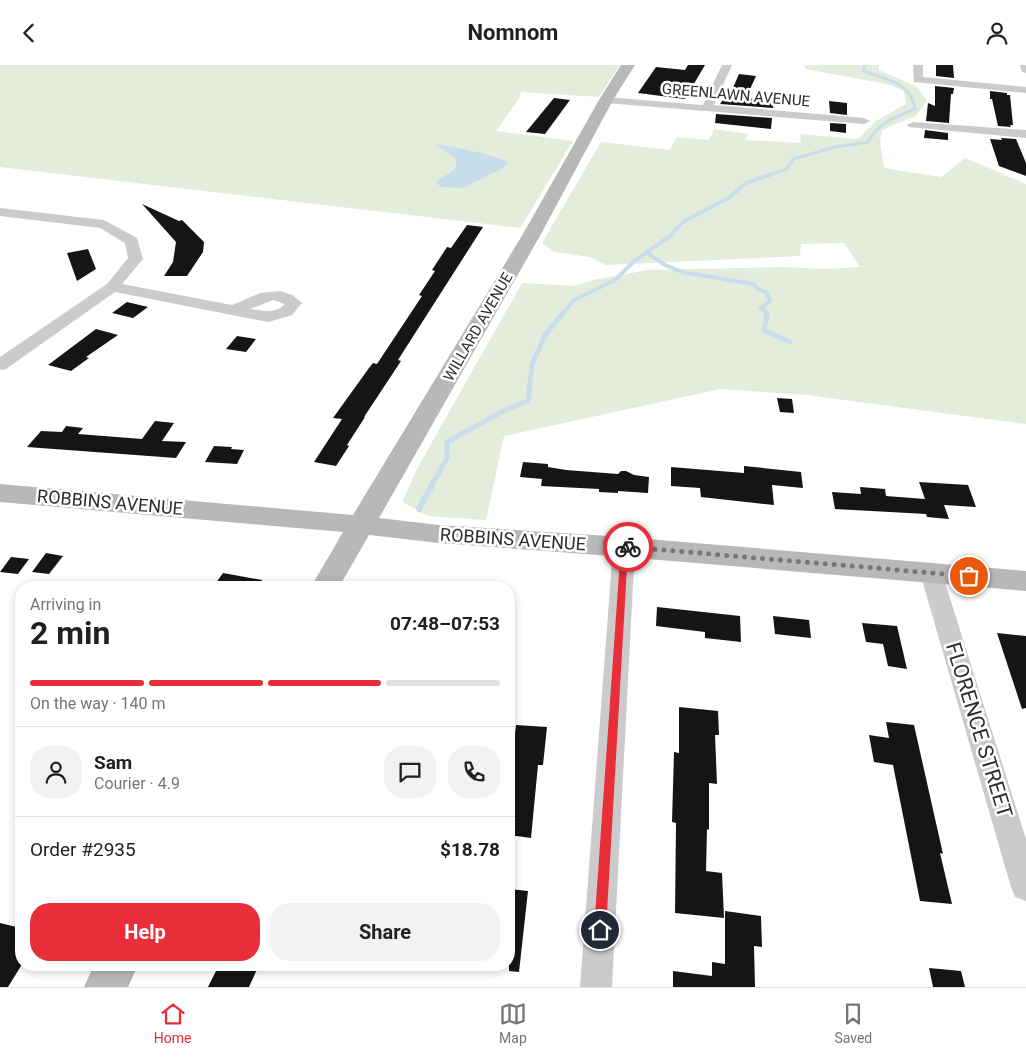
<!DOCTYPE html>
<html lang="en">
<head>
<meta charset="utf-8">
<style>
	:root { --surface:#fff; --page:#f2f2f2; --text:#202124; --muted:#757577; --line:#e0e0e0; --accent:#e82e39 }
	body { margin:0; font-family:Roboto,sans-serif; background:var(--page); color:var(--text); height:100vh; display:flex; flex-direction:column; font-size:19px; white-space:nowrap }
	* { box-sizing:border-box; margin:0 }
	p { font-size:16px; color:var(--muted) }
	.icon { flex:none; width:28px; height:28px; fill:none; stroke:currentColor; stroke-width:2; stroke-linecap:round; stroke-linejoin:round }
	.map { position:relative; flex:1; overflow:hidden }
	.drawer { position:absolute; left:15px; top:516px; width:500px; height:390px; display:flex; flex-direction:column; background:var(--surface); border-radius:20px; box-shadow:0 2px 8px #0003 }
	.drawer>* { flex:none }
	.pin { position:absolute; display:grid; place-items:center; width:42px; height:42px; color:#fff; margin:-21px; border:2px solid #fff; border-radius:50%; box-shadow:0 1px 5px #0007 }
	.courier { position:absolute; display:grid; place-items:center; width:50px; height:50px; margin:-25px; border:4px solid #e82e39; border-radius:50%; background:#fff; color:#222; box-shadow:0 1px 6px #0007 }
	.overview em { font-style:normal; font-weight:700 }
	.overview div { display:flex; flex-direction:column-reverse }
	.overview { display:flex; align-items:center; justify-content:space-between; height:85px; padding:0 15px }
	h1 { font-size:32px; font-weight:700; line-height:38px }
	.bar { display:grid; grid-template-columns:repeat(4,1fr); gap:8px 5px; align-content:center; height:60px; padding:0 15px }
	.bar i { height:6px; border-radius:4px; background:var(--line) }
	.bar .active { background:var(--accent) }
	.bar p { grid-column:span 4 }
	.line { display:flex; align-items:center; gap:12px; padding:0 15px; border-top:1px solid var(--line) }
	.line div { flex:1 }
	.round { display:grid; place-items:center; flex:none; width:52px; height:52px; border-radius:20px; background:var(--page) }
	.cta { display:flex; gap:10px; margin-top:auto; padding:10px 15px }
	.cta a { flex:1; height:58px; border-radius:20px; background:var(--accent); color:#fff; font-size:20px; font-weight:700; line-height:58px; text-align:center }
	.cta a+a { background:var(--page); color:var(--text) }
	header { display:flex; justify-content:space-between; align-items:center; height:65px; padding:0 15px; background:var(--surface); font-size:22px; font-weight:700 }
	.menu { display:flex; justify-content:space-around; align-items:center; height:70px; border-top:1px solid var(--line); background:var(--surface); font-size:14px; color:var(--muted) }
	.menu a { display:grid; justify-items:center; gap:2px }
	.menu .active { color:var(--accent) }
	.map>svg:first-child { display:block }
	.green { fill:#e4ecdc }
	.water { fill:#c7ddec }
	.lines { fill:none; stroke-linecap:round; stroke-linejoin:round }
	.stream-far3 { stroke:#c7ddec; stroke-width:3 }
	.stream-far2 { stroke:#c7ddec; stroke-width:4 }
	.stream-far1 { stroke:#c7ddec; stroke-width:5 }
	.stream { stroke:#c7ddec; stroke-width:6 }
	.building { fill:#151515 }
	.minor { fill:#cbcbcb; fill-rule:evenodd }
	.secondary { fill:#b8b8b8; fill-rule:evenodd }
	.route { fill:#e82e39 }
	.done { stroke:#777; stroke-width:5; stroke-dasharray:0 9 }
	.labels { text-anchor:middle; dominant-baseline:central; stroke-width:5; stroke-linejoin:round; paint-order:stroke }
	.far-street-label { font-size:15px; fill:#2e2e2e; stroke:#fff }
	.street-label { font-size:18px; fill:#2e2e2e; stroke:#fff }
	.near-street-label { font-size:21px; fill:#2e2e2e; stroke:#fff }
</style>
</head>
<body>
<header><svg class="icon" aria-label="back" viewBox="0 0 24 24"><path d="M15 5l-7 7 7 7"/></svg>Nomnom<svg class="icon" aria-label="person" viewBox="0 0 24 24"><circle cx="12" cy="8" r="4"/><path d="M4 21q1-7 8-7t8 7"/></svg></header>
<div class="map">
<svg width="1026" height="922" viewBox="0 0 1026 922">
	<rect width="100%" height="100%" fill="#fff"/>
	<g class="green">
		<polygon points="0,0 620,0 599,32 521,27 520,32 496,66 573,76 520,163 0,102"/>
		<polygon points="805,0 879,0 879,5 917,22 927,36 916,51 888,62 882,66 880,76 884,103 941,112 965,93 1026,119 1026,359 807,330 720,324 504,371 486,455 428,451 402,437 418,402 522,218 575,221 593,215 648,205 783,202 826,204 860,202 844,178 801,179 800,191 606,200 590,192 555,187 542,178 601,77 670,85 677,72 709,75 714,64 748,69 745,75 801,78 800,69 858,74 876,56 906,39 904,26 887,19 805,4"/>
	</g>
	<path class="water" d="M 435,79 C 448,81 500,90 508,98 L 500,105 L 463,123 L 441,122 L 436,117 L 455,104 L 457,95 Z"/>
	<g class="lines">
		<path class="stream-far3" d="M 769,110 L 787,104 L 793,94 L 835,82 L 868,77 C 879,57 895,52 915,44 C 912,18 884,13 863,6 L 865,0"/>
		<g class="stream-far2">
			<polyline points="646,187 665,200 682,207 753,219 758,224 766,227 770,236 761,243 767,249"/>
			<polyline points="563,249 574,235 615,215 633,197 669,172 683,157 730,132 746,118 772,109"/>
		</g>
		<g class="stream-far1">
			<polyline points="765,247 767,249 764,265 790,277"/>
			<polyline points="430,423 447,393 447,377 505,345 528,336 532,300 545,270 564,247"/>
		</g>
		<polyline class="stream" points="419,444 431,422"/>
	</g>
	<g class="building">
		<polygon points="688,0 705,0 685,34 638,28 656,2 685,5"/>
		<polygon points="936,0 953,0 954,13 936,11"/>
		<polygon points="739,9 756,11 746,33 774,35 773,43 720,39 726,31 729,32"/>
		<polygon points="935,21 954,23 953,29 951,29 949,58 926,56 928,38 935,41"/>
		<polygon points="990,26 1007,28 1007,30 1010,30 1013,60 1010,60 1011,62 998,61 992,34 990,34"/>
		<polygon points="554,33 570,35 545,69 526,67"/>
		<polygon points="829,36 847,38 847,50 830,48"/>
		<polygon points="716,49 772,53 771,64 715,58"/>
		<polygon points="830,58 846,59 846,68 830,66"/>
		<polygon points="925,65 948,68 948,75 924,73"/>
		<polygon points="1001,73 1016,74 1026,98 1026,111 999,101 990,74 1002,75"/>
		<polygon points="142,139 179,156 182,155 204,177 203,187 187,211 164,211 173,197 176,177"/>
		<polygon points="467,160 483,162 398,295 401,296 364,352 365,352 347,380 349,381 336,401 314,397 342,354 333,353 369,303 373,298 377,299 422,231 419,230 435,206 432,205 447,182 451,183"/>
		<polygon points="88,184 96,204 77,216 67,188"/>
		<polygon points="127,237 148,242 133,253 112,248"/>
		<polygon points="96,264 118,270 86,292 89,293 71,306 48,300"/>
		<polygon points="237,271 256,274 246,287 226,284"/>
		<polygon points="777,333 792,334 794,348 780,347"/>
		<polygon points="155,356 174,358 162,376 186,377 176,393 27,382 41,366 62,367 66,361 83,363 78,369 142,374"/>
		<polygon points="214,381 232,382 231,384 244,385 237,399 205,397"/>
		<polygon points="523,397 548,399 548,402 566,405 618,409 621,406 626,406 634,410 649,412 648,428 618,426 618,428 599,427 599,424 541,421 542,414 520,412"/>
		<polygon points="744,401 801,407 803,423 772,420 774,440 701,432 700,423 671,421 671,402 744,408"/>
		<polygon points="919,417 968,420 976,442 944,440 949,454 927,452 926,449 835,444 832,427 861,429 860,422 885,424 886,431 925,434"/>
		<polygon points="46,488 63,491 49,509 32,507"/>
		<polygon points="11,492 29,494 18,509 0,507"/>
		<polygon points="223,508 262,515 261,522 213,522"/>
		<polygon points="657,542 740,551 741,577 705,573 705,567 656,561"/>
		<polygon points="773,551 809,555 811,573 775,569"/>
		<polygon points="862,558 897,561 907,604 888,601 883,579 866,577"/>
		<polygon points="997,568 1026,571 1026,643 1022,644"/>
		<polygon points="679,642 718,646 719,670 715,670 717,719 709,718 709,765 707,764 706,806 722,808 724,853 675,848 676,758 672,757 674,687 679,688"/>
		<polygon points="886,657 914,660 943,789 940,788 952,839 920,836 893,700 874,697 869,670 889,673"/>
		<polygon points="516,660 547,662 543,700 538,700 531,773 509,770 509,720"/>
		<polygon points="509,824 528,826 519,907 509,906"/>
		<polygon points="725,846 761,851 762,882 754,881 755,922 673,922 673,906 712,911 712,897 725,899"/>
		<polygon points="0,858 21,863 21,901 8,922 0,922"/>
		<polygon points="219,900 259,900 249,922 208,922"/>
		<polygon points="929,903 961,906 965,922 933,922"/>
	</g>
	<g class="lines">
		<g class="minor">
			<polygon points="722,0 732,0 714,40 864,53 870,56 864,59 606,38 601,35 606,32 703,40"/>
			<polygon points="913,0 923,0 923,12 1026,22 1026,28 914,17"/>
			<polygon points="1020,0 1026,0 1026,8 1022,7"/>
			<polygon points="913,57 1026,65 1026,73 909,62 907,60"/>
			<path d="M 0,143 L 104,155 L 137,173 L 143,194 L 122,219 L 232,240 L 260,228 L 280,226 L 292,230 L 302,238 L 292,250 L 268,257 L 115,227 L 6,304 L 0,305 L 0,292 L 107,219 L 128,193 L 125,178 L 100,163 L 0,151 ZM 273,235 L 285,239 C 275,249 264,246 250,244 Z"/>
			<polygon points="624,475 632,477 635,482 612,922 580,922 613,482 616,477"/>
			<polygon points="931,500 939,502 942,508 1026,774 1026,836 1015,832 1011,822 920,508 923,502"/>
		</g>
		<g class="secondary">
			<polygon points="621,0 635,0 613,35 541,169 379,453 439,460 624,472 1026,506 1026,526 624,492 439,478 369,470 339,522 311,522 343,467 0,437 0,419 353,450 523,169 599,35"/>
			<polygon points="94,900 138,900 128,922 84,922"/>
		</g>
	</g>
	<polygon class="route" points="621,480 628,480 632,482 628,485 627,502 606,865 604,869 600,871 596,869 594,865"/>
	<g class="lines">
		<polyline class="done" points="628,482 969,511"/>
	</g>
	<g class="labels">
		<g class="far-street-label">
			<text transform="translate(736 30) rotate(5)">GREENLAWN AVENUE</text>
			<text transform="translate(478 262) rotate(-60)">WILLARD AVENUE</text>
		</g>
		<g class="street-label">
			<text transform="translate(110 437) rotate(5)">ROBBINS AVENUE</text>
			<text transform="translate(513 474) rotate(4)">ROBBINS AVENUE</text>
		</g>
		<g class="near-street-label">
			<text transform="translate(979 665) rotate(73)">FLORENCE STREET</text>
		</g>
	</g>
</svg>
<div class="pin" style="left:969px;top:511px;background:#ea580c"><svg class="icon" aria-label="bag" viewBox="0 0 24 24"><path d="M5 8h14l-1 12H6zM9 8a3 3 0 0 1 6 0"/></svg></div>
<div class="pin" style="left:600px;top:865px;background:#1f2937"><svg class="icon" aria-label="home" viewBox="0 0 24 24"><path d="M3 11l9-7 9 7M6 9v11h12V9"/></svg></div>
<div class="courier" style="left:628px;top:482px"><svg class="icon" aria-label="bike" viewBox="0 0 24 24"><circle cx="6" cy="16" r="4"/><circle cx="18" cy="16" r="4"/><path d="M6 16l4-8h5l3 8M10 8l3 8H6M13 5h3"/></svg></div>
<section class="drawer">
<div class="overview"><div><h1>2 min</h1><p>Arriving in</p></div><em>07:48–07:53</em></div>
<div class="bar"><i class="active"></i><i class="active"></i><i class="active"></i><i></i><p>On the way · 140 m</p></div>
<div class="line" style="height:90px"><a class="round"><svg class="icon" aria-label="person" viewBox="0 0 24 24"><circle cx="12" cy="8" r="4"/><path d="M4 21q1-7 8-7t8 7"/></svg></a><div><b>Sam</b><p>Courier · 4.9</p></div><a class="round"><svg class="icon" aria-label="chat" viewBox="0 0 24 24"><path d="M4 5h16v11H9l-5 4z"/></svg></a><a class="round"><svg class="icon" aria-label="phone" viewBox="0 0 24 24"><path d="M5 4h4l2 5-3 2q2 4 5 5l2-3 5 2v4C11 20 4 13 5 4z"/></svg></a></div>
<div class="line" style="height:65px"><div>Order #2935</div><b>$18.78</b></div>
<div class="cta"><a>Help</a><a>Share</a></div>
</section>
</div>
<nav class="menu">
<a class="active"><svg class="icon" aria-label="home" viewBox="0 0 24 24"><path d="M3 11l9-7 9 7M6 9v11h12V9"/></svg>Home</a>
<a><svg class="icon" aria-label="map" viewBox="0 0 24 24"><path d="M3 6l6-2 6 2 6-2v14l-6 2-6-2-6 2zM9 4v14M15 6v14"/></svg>Map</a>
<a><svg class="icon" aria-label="saved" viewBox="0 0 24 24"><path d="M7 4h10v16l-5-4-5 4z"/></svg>Saved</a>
</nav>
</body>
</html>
